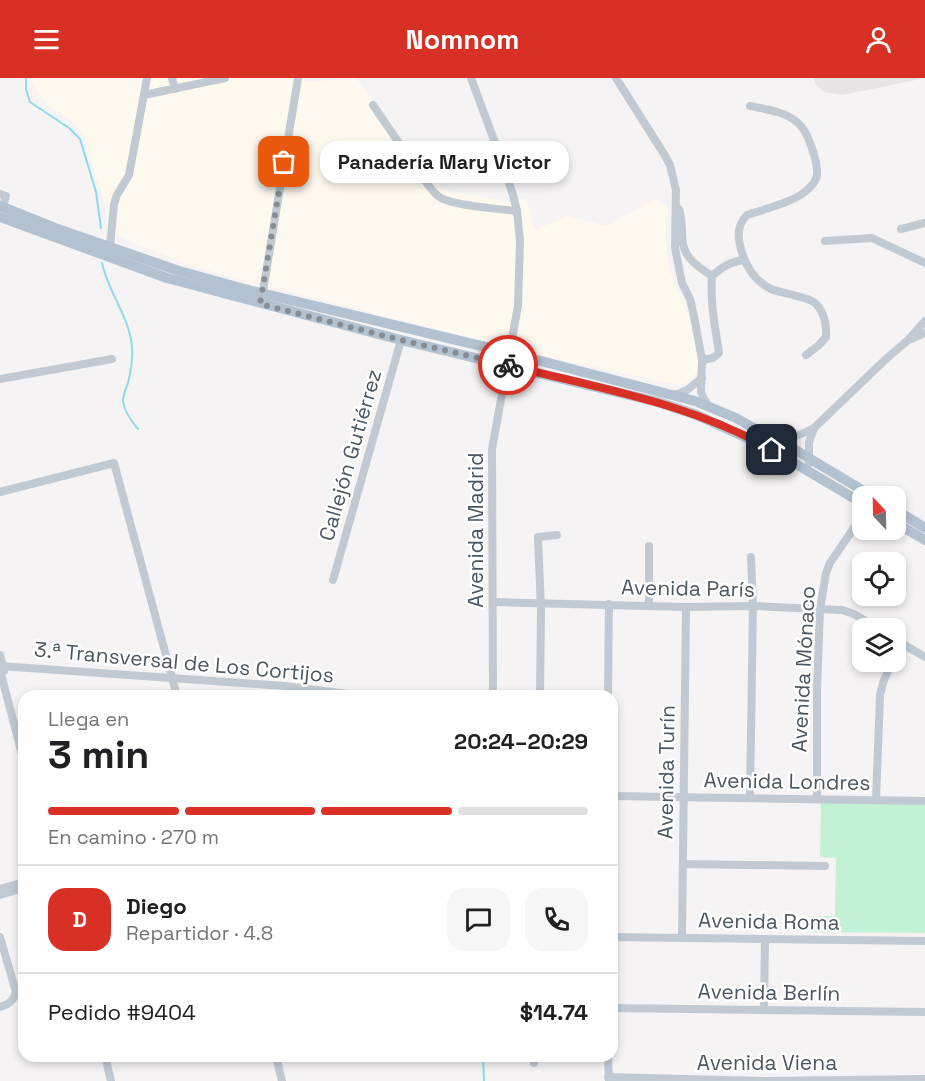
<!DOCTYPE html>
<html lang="es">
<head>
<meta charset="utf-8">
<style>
	:root { --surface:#fff; --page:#f6f6f6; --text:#202124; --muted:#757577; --line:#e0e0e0; --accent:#d93025 }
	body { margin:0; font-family:"Space Grotesk",sans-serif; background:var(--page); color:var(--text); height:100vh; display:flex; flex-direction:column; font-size:22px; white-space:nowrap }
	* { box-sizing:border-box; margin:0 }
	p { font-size:20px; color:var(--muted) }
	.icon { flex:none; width:33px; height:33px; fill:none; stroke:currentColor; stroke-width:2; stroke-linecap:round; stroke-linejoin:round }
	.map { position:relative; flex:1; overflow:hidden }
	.sheet { position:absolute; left:18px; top:612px; width:600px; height:372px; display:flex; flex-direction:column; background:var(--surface); border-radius:18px; box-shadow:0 3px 9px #0003 }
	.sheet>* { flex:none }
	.needle { width:39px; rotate:338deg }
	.tools { position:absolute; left:852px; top:408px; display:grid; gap:12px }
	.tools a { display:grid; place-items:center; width:54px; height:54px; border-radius:12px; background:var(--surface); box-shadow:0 3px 9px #0003; font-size:30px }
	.pin { position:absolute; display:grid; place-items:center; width:51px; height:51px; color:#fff; margin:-26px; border-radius:12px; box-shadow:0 3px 9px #0006 }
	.courier { position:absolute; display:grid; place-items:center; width:60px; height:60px; margin:-30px; border:4px solid #d93025; border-radius:50%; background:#fff; color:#222; box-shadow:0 2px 8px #0007 }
	.bubble { position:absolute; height:42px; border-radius:18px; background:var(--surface); box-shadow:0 3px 9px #0003; font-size:20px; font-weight:700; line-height:42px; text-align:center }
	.head em { font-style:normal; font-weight:700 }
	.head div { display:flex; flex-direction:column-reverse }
	.head { display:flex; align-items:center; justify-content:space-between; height:102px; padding:0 30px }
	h1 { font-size:39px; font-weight:700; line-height:45px }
	.bar { display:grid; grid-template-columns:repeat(4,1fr); gap:9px 6px; align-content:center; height:72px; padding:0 30px }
	.bar i { height:8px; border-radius:4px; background:var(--line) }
	.bar .on { background:var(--accent) }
	.bar p { grid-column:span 4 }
	.line { display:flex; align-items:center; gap:15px; padding:0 30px; border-top:2px solid var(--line) }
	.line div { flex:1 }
	.round { display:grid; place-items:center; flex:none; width:63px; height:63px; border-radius:18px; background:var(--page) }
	header { display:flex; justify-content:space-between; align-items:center; height:78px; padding:0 30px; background:var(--accent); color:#fff; font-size:27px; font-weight:700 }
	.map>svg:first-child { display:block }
	.commercial { fill:#fdf9ef }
	.education { fill:#e6e4e5 }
	.green { fill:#c3f1d5 }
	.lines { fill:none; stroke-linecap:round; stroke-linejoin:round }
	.stream { stroke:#90daee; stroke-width:2 }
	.minor { stroke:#c1cad2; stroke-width:8 }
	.major { stroke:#b3c2d1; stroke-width:10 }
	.done { stroke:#868d94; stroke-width:6; stroke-dasharray:0 10.8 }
	.route { stroke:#d93025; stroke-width:8 }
	.labels { text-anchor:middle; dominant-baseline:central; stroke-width:5; stroke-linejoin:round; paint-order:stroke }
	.street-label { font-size:21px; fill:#4a5661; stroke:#fff }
</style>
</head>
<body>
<header><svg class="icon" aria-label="menu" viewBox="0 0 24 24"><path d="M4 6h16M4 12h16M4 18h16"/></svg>Nomnom<svg class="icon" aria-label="person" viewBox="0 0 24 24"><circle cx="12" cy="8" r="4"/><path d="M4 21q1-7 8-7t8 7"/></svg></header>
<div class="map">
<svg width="925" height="1003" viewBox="0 0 925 1003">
	<rect width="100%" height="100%" fill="#f5f3f3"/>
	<polygon class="commercial" points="31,0 304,0 305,4 356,0 438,111 509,124 527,121 534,152 569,138 607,148 655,121 668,129 665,162 669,191 690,243 698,277 698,292 692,301 685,306 679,307 535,276 213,194 176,182 107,154 107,138 104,124 82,54 72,43 47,28 33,6"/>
	<polygon class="education" points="813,0 925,0 843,17 824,14 816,7"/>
	<polygon class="green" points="821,725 925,726 925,855 809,854 809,838 835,838 836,780 820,779"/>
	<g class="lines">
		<g class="stream">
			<polyline points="26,0 26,11 30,24 69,50 80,61 96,114 101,150"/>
			<path d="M 102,185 C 108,214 129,238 132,268 C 133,280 131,293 128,305 C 126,310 123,317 123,323 C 124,332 132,344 138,351"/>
			<polyline points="483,978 484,1003"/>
		</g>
		<g class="minor">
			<polyline points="172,0 175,11"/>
			<polyline points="471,0 501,81 513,117 517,133 520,163 518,228 492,371 493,618"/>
			<polyline points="616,0 664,76 670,87 676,112 675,170 682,205 690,221 694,238 702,282 701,314 703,319 709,329"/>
			<polyline points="144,17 225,0"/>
			<path d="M 373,27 L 425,103 C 430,109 434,116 441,120 C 457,128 498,131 517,133"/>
			<path d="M 750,28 C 766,31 786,34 798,45 C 808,53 818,84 817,97 C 816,103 812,108 807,112 C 795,124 764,131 747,137 C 739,145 737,155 740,167 C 744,185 753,202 771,211 C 778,214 786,215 793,217 C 801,219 809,220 815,225 C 824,233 827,248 826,259 L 819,267 L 806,277"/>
			<polyline points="0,116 6,118 3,129"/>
			<path d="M 679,131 C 683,142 681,154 683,166 C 686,182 700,190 712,198 C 710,224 715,249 719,275 L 713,280 L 702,282"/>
			<polyline points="901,151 925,145"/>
			<polyline points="825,163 872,160 925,185"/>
			<polyline points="110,169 114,126 117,117 129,97 147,0"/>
			<path d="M 712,198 C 722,189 730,184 743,182"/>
			<polyline points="262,219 298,0"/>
			<polyline points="911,261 925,255"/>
			<polyline points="0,301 112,281"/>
			<polyline points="675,317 687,312 702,300"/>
			<path d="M 777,362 C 791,362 801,356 814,350 L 886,281 L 908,262 L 925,243"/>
			<polyline points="809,385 809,364 814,350"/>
			<polyline points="0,414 114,385 177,618"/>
			<polyline points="649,468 649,528"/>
			<polyline points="333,502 401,262"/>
			<polyline points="493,524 686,529 753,528 842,532 854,536 877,550"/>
			<polyline points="896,562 925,579"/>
			<polyline points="0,577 4,593"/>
			<polyline points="896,577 896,576"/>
			<polyline points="0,588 285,608 364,618"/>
			<polyline points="0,592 24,684"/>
			<polyline points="540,618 541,532 538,459 557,457"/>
			<polyline points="608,618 609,526"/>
			<polyline points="612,718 925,723"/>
			<polyline points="750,719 753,528 751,479"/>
			<polyline points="817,721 817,612 820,531 826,495 830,485 862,438"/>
			<polyline points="876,722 880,617 884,602 892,584"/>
			<polyline points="683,786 825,788"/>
			<polyline points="0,811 24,804"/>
			<polyline points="0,817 24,810"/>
			<path d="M 0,859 L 16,914 C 14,923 8,927 0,929"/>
			<polyline points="612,859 925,863"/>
			<polyline points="682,859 686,529"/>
			<polyline points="612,930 925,934"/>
			<polyline points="764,931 765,861"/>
			<polyline points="105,978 111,1003"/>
			<polyline points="276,978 282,1003"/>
			<polyline points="608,978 609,1003"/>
			<polyline points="534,985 535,978"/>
			<polyline points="608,999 766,1003 925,1001"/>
		</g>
		<g class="major">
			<polyline points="0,128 55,150 179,193 252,213 510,275 695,323 736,340 773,361 787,367 872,418"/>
			<polyline points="0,139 167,200 401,262 658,324 697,337 769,370 862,425"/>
			<polyline points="896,432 925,450"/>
			<polyline points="896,445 925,462"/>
		</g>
	</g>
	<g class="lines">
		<polyline class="done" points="284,84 260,226 401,262 508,287"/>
		<path class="route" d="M 508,287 C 597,310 691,325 772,372"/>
	</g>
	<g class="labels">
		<g class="street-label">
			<text transform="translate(350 377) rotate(-74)">Callejón Gutiérrez</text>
			<text transform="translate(475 452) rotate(-90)">Avenida Madrid</text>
			<text transform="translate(688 510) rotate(1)">Avenida París</text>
			<text transform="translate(184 584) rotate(5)">3.ª Transversal de Los Cortijos</text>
			<text transform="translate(803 591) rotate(-87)">Avenida Mónaco</text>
			<text transform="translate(666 694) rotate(-89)">Avenida Turín</text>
			<text transform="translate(787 703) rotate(1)">Avenida Londres</text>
			<text transform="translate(769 843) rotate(1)">Avenida Roma</text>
			<text transform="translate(769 914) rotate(1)">Avenida Berlín</text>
			<text x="767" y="984">Avenida Viena</text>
		</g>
	</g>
</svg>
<div class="tools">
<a><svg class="needle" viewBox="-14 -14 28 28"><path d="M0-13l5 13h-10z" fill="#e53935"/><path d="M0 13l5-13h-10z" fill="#757577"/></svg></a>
<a><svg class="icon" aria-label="locate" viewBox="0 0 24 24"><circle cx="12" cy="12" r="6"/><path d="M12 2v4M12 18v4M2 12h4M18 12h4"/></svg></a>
<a><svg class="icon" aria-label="layers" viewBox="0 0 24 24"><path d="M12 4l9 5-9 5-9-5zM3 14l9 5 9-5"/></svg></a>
</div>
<div class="pin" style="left:284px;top:84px;background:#ea580c"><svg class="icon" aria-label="bag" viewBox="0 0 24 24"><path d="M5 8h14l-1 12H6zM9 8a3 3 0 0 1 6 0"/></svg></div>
<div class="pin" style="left:772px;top:372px;background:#1f2937"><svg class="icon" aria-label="home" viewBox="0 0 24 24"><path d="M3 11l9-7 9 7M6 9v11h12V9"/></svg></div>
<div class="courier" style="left:508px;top:287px"><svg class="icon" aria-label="bike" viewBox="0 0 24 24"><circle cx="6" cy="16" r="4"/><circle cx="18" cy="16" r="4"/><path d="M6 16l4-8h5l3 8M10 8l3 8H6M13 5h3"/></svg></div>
<div class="bubble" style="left:320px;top:63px;width:249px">Panadería Mary Victor</div>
<section class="sheet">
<div class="head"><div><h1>3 min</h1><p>Llega en</p></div><em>20:24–20:29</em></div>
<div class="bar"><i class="on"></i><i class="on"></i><i class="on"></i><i></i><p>En camino · 270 m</p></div>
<div class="line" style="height:108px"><b class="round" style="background:var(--accent);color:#fff">D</b><div><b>Diego</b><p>Repartidor · 4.8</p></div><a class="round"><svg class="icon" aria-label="chat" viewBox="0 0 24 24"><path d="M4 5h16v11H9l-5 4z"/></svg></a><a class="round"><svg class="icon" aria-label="phone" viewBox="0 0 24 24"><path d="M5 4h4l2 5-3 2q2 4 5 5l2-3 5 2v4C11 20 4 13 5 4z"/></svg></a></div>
<div class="line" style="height:78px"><div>Pedido #9404</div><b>$14.74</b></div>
</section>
</div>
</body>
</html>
